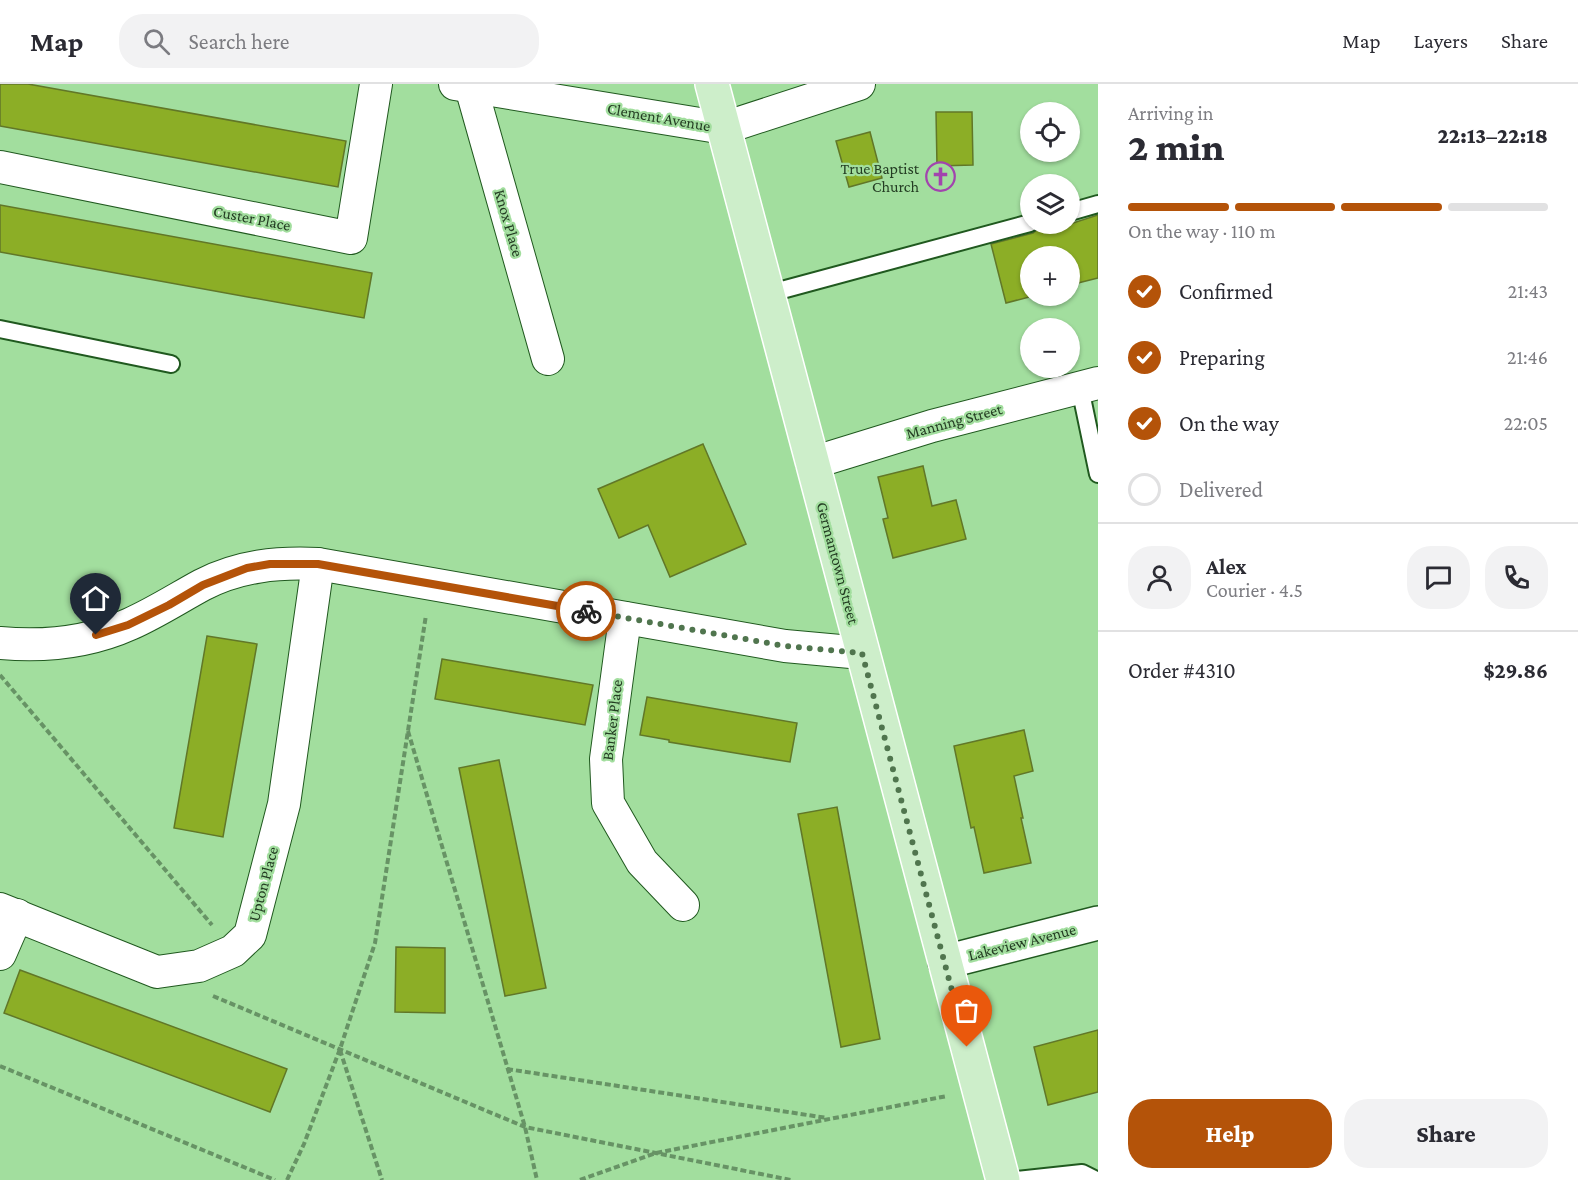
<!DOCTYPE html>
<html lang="en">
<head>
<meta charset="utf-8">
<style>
	:root { --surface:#fff; --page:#f2f2f3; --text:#2b2b33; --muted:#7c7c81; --line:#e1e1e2; --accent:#b45309 }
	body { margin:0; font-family:"Crimson Pro",serif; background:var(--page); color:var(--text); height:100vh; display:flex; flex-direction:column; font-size:22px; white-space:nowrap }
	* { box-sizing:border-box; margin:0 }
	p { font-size:20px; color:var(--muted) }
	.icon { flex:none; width:33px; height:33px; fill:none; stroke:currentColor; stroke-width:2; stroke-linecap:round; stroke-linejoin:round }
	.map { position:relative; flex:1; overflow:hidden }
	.sheet { display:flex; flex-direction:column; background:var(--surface); width:480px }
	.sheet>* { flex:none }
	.controls { position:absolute; left:1020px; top:18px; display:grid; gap:12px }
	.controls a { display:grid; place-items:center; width:60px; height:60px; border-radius:50%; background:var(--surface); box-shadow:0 2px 4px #0004; font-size:30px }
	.pin { position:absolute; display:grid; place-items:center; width:51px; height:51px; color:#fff; margin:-62px -26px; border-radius:50% 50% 50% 0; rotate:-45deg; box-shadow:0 0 6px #0007 }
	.pin .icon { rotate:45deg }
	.courier { position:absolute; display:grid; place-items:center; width:60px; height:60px; margin:-30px; border:4px solid #b45309; border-radius:50%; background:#fff; color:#222; box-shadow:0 2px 8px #0007 }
	.summary em { font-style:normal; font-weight:800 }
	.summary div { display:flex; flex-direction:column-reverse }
	.summary { display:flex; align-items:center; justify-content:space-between; height:102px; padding:0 30px }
	h1 { font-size:39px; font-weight:800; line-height:45px }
	.bar { display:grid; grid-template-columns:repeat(4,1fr); gap:9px 6px; align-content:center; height:72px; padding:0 30px }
	.bar i { height:8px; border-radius:4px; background:var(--line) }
	.bar .active { background:var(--accent) }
	.bar p { grid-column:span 4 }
	.line { display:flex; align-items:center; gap:15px; padding:0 30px; border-top:2px solid var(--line) }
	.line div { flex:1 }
	.round { display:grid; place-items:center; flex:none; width:63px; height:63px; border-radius:24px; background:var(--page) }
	ol { padding:0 30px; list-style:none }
	li { display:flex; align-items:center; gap:18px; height:66px }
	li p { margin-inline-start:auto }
	li .icon { padding:6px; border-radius:50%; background:var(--accent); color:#fff; stroke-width:4 }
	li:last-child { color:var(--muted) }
	li i { width:33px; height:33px; border:3px solid var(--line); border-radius:50% }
	.cta { display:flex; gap:12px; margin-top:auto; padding:12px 30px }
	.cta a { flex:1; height:69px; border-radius:24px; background:var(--accent); color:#fff; font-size:24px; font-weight:800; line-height:69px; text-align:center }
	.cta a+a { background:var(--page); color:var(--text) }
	header { display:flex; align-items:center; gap:36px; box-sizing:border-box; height:84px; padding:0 30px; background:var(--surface); border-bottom:2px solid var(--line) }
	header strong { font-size:28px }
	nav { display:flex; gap:33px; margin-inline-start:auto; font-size:21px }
	.search { width:420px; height:54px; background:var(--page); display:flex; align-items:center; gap:15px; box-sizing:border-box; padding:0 21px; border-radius:24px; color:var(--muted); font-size:22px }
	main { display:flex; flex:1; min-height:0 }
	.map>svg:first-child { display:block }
	.building { fill:#8cae26; stroke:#617728; stroke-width:1.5 }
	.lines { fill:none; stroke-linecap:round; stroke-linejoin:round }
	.service-casing { stroke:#20591f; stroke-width:20 }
	.minor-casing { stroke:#20591f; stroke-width:34 }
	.tertiary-casing { stroke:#20591f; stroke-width:36 }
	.primary-casing { stroke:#fff; stroke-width:36 }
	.path { stroke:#679365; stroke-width:4; stroke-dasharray:6 3; stroke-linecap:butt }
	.service { stroke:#fff; stroke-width:16 }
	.minor { stroke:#fff; stroke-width:32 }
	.tertiary { stroke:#fff; stroke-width:33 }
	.primary { stroke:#cdeeca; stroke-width:33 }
	.done { stroke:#50754e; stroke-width:6; stroke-dasharray:0 10.8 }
	.route { stroke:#b45309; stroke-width:8 }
	.labels { text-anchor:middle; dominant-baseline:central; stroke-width:4.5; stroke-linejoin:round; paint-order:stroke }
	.street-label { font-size:16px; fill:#243d23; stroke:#a2de9e }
	.poi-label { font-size:16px; fill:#243d23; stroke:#a2de9e; text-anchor:end }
</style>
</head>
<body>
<header>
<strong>Map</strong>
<div class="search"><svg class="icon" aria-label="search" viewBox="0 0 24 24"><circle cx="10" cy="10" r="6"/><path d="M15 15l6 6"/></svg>Search here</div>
<nav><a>Map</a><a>Layers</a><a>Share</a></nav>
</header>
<main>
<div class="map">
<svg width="1098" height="1096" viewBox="0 0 1098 1096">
	<rect width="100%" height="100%" fill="#a2de9e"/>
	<g class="building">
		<polygon points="0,0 28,0 346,57 338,103 0,42"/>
		<polygon points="936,28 972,28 973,81 937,82"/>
		<polygon points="870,48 882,94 849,103 836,57"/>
		<polygon points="0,121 372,189 364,234 0,168"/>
		<polygon points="1098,131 1098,194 1070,201 1070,172 1030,172 1030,212 1033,212 1006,219 991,160 1033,149 1038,145 1059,140 1070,140"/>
		<polygon points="703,360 746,460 670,493 648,441 619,454 598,405"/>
		<polygon points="923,382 932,422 956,416 966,455 893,474 883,435 888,434 878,393"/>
		<polygon points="207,552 257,560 223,753 174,744"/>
		<polygon points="442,575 593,601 585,641 435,615"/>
		<polygon points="647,613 797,639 790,678 669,658 669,656 640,651"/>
		<polygon points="1024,646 1033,687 1014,692 1023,734 1021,734 1031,779 984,789 974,743 971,744 954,662"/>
		<polygon points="499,676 546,904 505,912 459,684"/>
		<polygon points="837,723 880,955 841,963 798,730"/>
		<polygon points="396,863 445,864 445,929 395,928"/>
		<polygon points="20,886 287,985 270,1028 4,929"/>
		<polygon points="1098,946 1098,1008 1048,1021 1034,963"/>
	</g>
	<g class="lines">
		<defs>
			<g id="service">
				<polyline points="1070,128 1098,120"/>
				<polyline points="767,210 1030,139"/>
				<polyline points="0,245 171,280"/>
				<polyline points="1080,304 1098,390"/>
				<polyline points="1016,1096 1082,1089 1096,1096"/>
			</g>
			<g id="minor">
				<polyline points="455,0 724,44 859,0"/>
				<polyline points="471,3 548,275"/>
				<polyline points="0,83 351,154 376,0"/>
				<polyline points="812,379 932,342 1098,299"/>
				<polyline points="625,534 606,675 608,719 642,778 683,821"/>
				<path d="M 0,559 C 44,563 90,558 130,540 C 155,529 178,514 202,501 C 239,482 277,478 318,480 L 785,562 L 862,569"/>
				<polyline points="0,825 157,888 199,882 233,867 250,851 284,720 318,480"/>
				<polyline points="0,870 17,831"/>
			</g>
			<polyline id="tertiary" points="945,878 1098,839"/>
			<polyline id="primary" points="712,0 1003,1096"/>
		</defs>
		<use href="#service" class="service-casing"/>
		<use href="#minor" class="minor-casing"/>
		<use href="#tertiary" class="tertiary-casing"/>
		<use href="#primary" class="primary-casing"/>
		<g class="path">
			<polyline points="0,591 212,841"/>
			<polyline points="408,647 525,1043 537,1096"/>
			<polyline points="213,912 525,1043 791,1096"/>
			<polyline points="340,966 382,1096"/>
			<polyline points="0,982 275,1096"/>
			<polyline points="507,985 827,1034"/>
			<polyline points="287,1096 304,1060 340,965 375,859 426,531"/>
			<polyline points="580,1096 656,1069 947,1012"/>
		</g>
		<use href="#service" class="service"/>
		<use href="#minor" class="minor"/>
		<use href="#tertiary" class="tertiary"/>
		<use href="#primary" class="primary"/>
	</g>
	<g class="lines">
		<polyline class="done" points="586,527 785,562 862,569 967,963"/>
		<polyline class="route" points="96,551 128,541 169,521 203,501 247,484 270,480 318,480 586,527"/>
	</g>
	<defs>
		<symbol id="church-ring" viewBox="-11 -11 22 22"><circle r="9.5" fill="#a2de9e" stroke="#a244ae" stroke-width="1.5"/><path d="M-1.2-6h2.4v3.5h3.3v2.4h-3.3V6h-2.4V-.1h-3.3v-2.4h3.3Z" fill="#a244ae"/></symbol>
	</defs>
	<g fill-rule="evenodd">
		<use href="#church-ring" x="924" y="76" width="33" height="33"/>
	</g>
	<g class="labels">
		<g class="street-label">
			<text transform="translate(659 33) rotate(10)">Clement Avenue</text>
			<text transform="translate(252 134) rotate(11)">Custer Place</text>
			<text transform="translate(509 139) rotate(74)">Knox Place</text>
			<text transform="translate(954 337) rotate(-15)">Manning Street</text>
			<text transform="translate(838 479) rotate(75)">Germantown Street</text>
			<text transform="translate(612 636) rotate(-83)">Banker Place</text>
			<text transform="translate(263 800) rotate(-75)">Upton Place</text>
			<text transform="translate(1022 858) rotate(-14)">Lakeview Avenue</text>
		</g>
		<g class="poi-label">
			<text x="919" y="84">True Baptist<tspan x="919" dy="18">Church</tspan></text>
		</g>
	</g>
</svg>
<div class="controls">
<a><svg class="icon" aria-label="locate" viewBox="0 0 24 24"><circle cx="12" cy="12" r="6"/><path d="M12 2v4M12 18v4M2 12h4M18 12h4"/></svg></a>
<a><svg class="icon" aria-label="layers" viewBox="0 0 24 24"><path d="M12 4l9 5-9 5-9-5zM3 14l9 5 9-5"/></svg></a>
<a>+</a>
<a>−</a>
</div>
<div class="pin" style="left:967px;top:963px;background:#ea580c"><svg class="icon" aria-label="bag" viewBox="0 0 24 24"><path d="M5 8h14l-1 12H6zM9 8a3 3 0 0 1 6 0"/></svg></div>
<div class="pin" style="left:96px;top:551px;background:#1f2937"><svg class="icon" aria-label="home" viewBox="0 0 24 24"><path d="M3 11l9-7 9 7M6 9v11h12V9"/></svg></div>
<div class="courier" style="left:586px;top:527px"><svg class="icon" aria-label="bike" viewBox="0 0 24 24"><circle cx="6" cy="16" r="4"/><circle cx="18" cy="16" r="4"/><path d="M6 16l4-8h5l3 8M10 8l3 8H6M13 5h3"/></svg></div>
</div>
<section class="sheet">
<div class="summary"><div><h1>2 min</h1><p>Arriving in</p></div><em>22:13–22:18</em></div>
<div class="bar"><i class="active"></i><i class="active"></i><i class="active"></i><i></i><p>On the way · 110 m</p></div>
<ol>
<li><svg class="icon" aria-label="check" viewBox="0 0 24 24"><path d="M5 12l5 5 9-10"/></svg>Confirmed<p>21:43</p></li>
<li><svg class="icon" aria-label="check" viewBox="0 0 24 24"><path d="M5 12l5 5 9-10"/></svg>Preparing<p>21:46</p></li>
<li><svg class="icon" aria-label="check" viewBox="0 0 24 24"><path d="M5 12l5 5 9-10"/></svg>On the way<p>22:05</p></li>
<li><i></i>Delivered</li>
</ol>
<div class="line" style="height:108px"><a class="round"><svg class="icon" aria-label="person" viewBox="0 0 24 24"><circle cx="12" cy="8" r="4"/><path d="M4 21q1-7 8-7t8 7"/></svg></a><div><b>Alex</b><p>Courier · 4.5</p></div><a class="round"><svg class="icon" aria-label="chat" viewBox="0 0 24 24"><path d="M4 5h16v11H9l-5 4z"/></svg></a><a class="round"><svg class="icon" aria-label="phone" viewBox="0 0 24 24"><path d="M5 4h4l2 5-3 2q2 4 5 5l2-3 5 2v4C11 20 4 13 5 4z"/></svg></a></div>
<div class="line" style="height:78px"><div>Order #4310</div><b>$29.86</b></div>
<div class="cta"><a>Help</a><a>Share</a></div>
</section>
</main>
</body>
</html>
